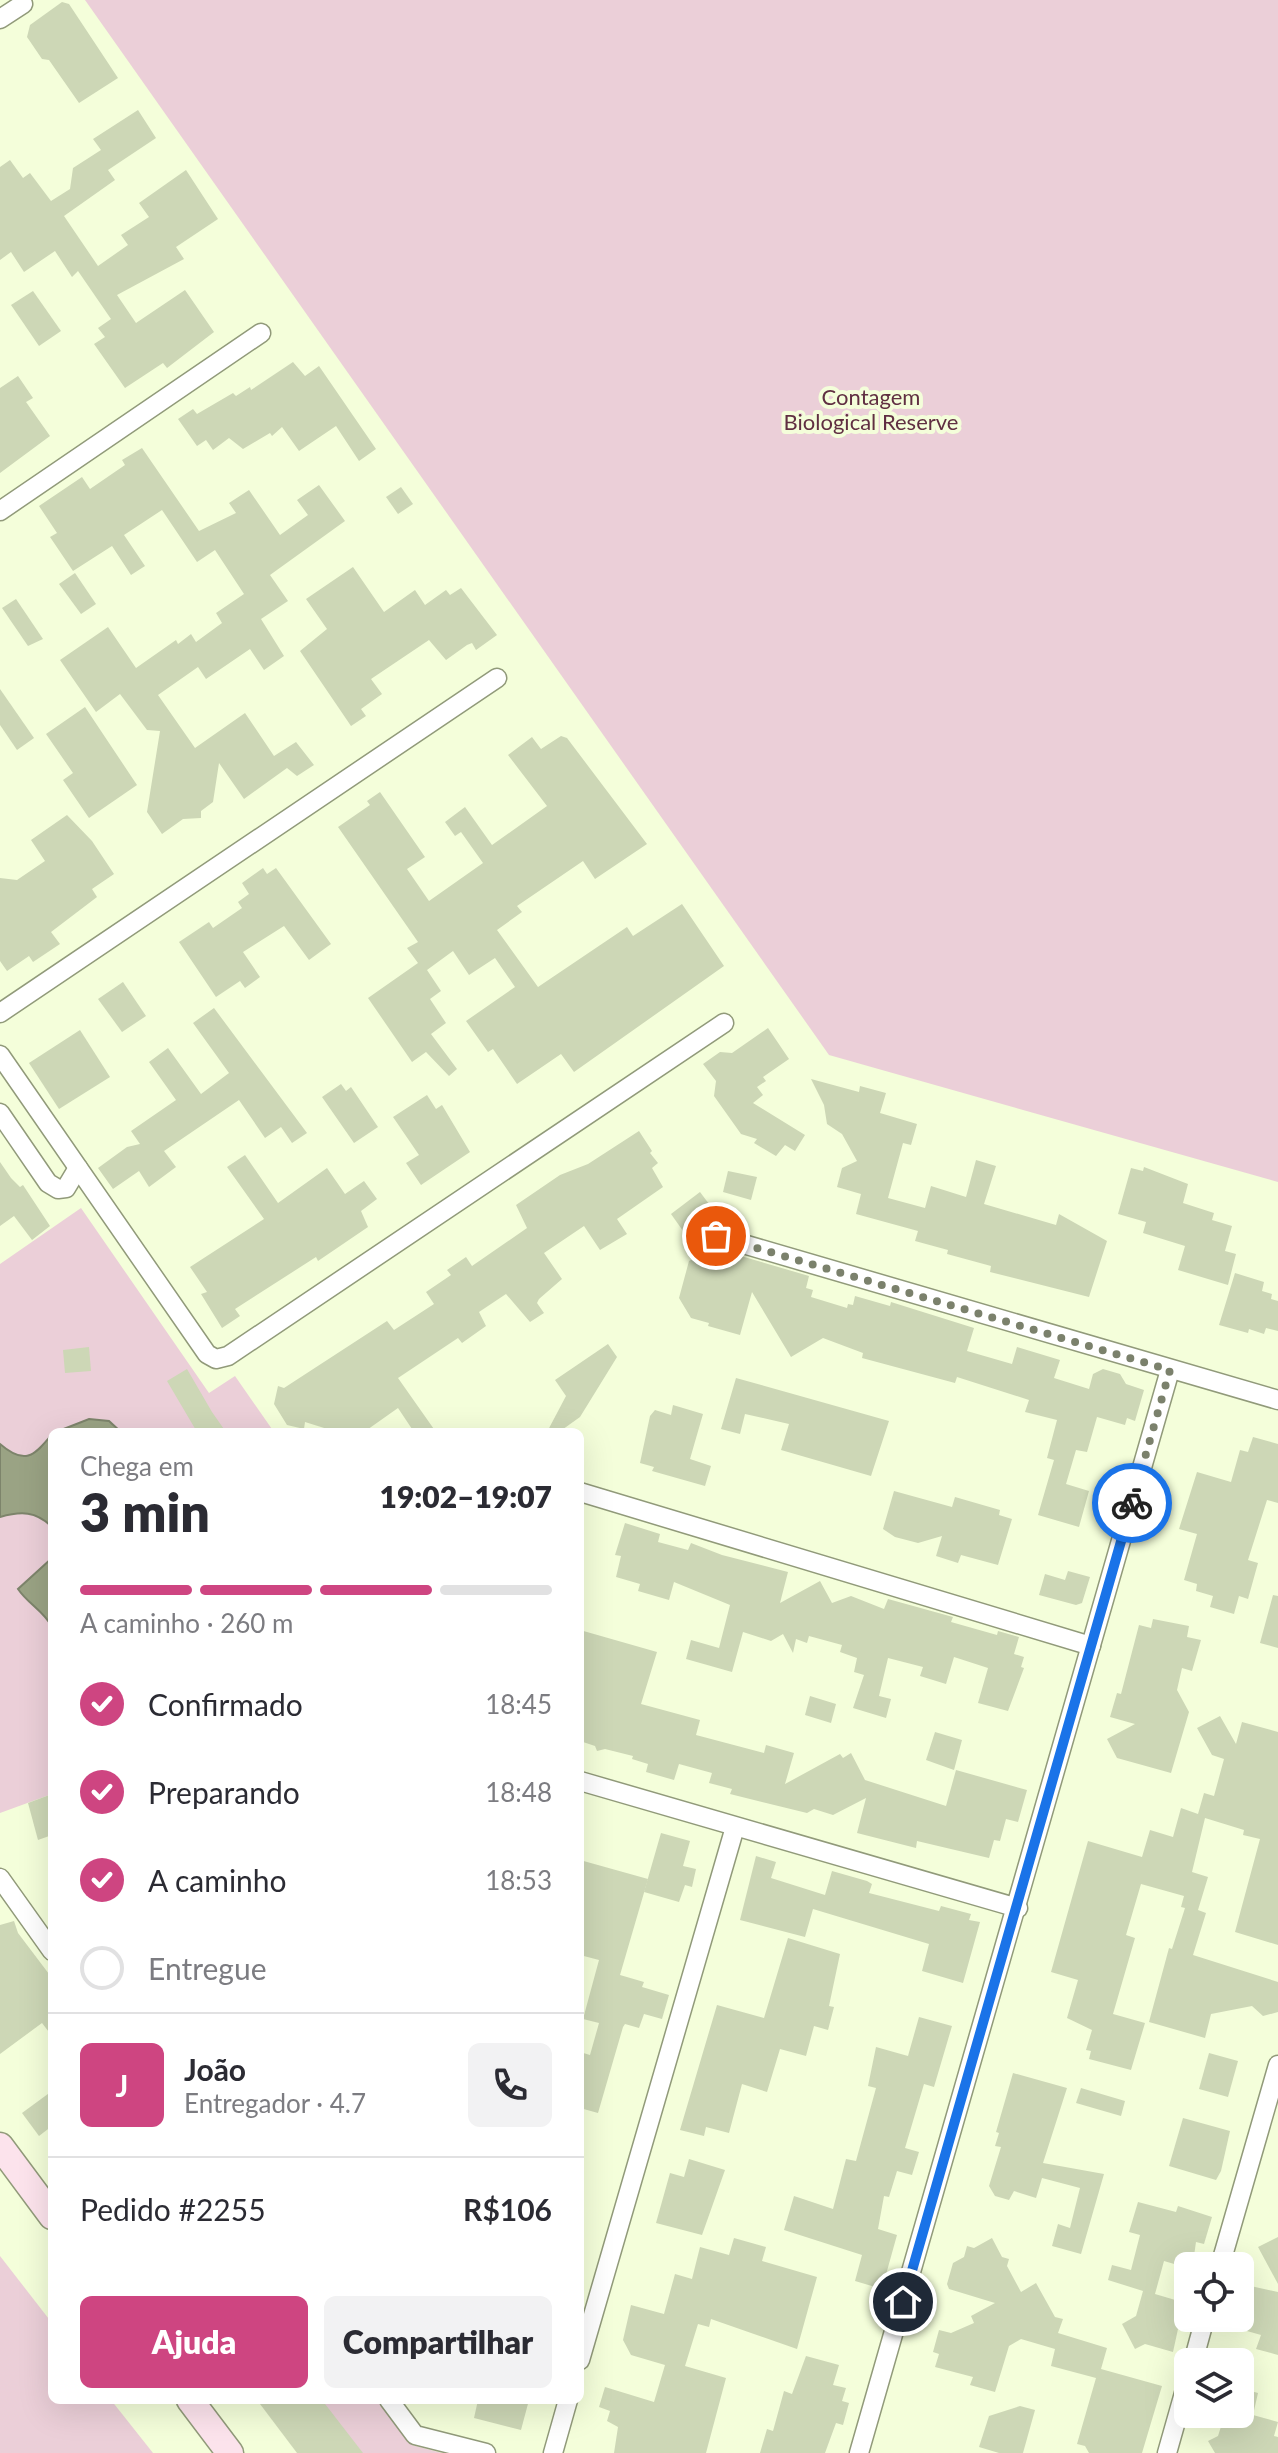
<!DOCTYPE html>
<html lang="pt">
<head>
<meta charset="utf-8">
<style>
	:root { --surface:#fff; --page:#f2f2f3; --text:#2b2b33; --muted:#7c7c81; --line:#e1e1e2; --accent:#ce4581 }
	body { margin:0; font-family:Lato,sans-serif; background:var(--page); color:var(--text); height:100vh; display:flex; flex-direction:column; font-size:30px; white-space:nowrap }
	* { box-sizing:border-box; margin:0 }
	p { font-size:26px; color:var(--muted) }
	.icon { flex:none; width:44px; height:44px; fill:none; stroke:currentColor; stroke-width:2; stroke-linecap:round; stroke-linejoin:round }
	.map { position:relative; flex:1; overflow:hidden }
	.drawer { position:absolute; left:48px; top:1428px; width:536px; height:976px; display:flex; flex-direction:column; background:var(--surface); border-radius:12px; box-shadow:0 8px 32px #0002 }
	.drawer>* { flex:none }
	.controls { position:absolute; left:1174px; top:2252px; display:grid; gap:16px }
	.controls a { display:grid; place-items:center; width:80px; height:80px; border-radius:12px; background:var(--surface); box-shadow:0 8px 32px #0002; font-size:40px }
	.pin { position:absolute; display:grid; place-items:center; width:68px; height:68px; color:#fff; margin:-34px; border:4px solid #fff; border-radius:50%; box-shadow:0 2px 8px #0007 }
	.courier { position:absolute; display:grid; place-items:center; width:80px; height:80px; margin:-40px; border:6px solid #1a73e8; border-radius:50%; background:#fff; color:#222; box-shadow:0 2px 10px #0007 }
	.head em { font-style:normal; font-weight:800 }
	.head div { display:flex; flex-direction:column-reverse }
	.head { display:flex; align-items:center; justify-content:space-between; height:136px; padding:0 32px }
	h1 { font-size:52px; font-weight:800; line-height:60px }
	.bar { display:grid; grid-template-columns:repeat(4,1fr); gap:12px 8px; align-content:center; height:96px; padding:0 32px }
	.bar i { height:10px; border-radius:6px; background:var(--line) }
	.bar .selected { background:var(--accent) }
	.bar p { grid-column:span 4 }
	.line { display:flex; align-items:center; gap:20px; padding:0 32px; border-top:2px solid var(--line) }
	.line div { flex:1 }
	.round { display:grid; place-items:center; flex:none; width:84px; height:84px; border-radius:12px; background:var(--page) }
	ol { padding:0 32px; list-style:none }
	li { display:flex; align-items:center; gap:24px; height:88px }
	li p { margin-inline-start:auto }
	li .icon { padding:8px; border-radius:50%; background:var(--accent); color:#fff; stroke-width:4 }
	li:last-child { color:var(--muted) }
	li i { width:44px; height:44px; border:4px solid var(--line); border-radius:50% }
	.action { display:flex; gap:16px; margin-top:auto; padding:16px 32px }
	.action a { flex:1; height:92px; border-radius:12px; background:var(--accent); color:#fff; font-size:32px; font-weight:800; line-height:92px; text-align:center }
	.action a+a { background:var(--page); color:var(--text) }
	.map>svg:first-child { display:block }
	.green { fill:#ebcfd8 }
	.water { fill:#9aa384; stroke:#7d846b; stroke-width:2 }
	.building { fill:#cdd7b6 }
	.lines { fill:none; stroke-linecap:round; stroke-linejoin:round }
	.street-casing { stroke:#919a7a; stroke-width:21 }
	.secondary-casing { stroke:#919a7a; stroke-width:29 }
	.street { stroke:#fff; stroke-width:18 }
	.secondary { stroke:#fce3ec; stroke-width:26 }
	.done { stroke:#7b816c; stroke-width:8; stroke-dasharray:0 14.4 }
	.route { stroke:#1a73e8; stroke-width:10 }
	.labels { text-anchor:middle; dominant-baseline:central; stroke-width:8; stroke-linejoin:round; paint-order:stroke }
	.park-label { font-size:22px; fill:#602f42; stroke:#f4feda }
</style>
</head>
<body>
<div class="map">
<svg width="1278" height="2453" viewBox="0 0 1278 2453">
	<rect width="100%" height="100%" fill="#f4feda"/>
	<g class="green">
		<polygon points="85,0 1278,0 1278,1182 829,1055"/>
		<polygon points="81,1208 209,1393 235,1376 274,1432 52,1432 52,1794 0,1813 0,1264"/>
		<polygon points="0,2256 52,2323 52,2400 111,2400 153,2453 0,2453"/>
		<polygon points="317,2400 379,2400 412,2445 442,2453 356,2453"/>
	</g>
	<g class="water">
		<polygon points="89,1419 109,1421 121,1432 56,1432"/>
		<path d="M 52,1434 L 52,1527 C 36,1511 21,1511 0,1517 L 0,1444 C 24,1465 34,1457 52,1434 Z"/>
		<path d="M 52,1558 L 52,1627 C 44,1611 28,1604 18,1589 Z"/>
	</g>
	<g class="building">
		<polygon points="62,2 69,4 118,78 79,103 49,60 42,59 27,37 30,25"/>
		<polygon points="138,110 156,138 108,170 115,180 64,216 98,266 128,245 121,235 149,217 139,203 186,170 218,219 176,247 184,259 117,295 136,323 185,290 214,332 167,368 163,363 125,388 94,344 105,337 98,328 111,319 78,271 72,277 55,251 24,272 11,252 0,260 0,167 10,160 23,178 30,173 51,201 70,189 73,168 101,150 93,139"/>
		<polygon points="33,291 61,331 39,346 11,305"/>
		<polygon points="293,362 305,376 319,366 376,449 359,461 336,426 299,451 282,427 272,436 270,433 243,449 229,438 213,450 206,440 197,446 178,419 193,409 197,414 233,393 236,396 250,387 251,390"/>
		<polygon points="18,376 33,398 26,402 50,436 0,473 0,388"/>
		<polygon points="142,448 199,531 236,513 229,503 249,490 280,535 308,515 297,500 319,485 345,521 270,575 288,601 261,619 284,656 264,670 250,649 206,679 198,667 158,695 195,748 245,713 274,756 296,742 314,765 297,776 287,768 244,799 219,763 213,802 201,811 201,818 183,819 162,834 147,812 160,731 147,730 120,694 96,712 60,660 108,627 136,668 176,640 178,644 191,634 196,642 222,623 216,613 244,594 215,550 197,562 162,510 124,535 145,566 131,575 112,546 73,571 50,537 57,533 39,506 82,477 90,489 125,465 122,460"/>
		<polygon points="401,487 413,504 398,514 386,497"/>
		<polygon points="353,567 384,612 415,590 425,605 446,590 450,595 461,588 497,635 476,650 472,643 467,645 446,660 429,640 371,679 382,694 361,709 366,716 351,726 300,651 327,629 306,599"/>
		<polygon points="75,573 96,604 81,614 59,584"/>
		<polygon points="16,599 43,639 28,646 2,608"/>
		<polygon points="0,689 34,738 17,750 0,725"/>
		<polygon points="85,707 137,785 89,818 63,780 73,773 46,734"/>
		<polygon points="561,736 567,738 647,844 595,879 583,861 517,906 522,912 497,930 538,987 627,927 633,936 682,904 724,966 574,1072 561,1054 517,1084 493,1049 488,1052 466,1021 515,987 495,958 469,975 453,951 427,970 441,991 430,999 446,1023 431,1034 457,1069 449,1076 426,1052 412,1062 368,998 418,963 407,948 418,942 338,827 370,805 367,801 380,792 425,857 407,869 429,901 483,863 461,832 455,836 445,822 465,807 492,845 547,806 508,755 532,737 541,749"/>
		<polygon points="67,815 92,841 114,874 92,889 97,897 51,932 60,944 33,962 29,956 7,971 0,961 0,878 17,880 45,861 31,840"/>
		<polygon points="263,868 267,874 276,868 331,944 309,960 284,926 243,952 260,977 245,988 240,981 216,997 179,942 209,922 213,928 242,908 238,902 249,894 242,883"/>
		<polygon points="123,982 146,1016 122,1032 98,999"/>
		<polygon points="214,1008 307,1133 292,1143 281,1127 265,1138 239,1100 164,1151 176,1167 149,1187 139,1171 113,1189 98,1168 127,1147 140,1144 131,1131 176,1100 149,1062 168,1048 201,1094 229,1073 193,1023"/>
		<polygon points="768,1028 789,1059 763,1077 766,1081 757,1087 763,1095 753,1103 805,1135 795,1151 785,1145 776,1156 754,1143 757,1139 741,1134 714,1096 716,1081 703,1064 720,1052 732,1053"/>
		<polygon points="80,1030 110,1077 59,1109 29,1063"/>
		<polygon points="811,1079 859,1092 860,1086 886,1093 880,1113 917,1124 911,1145 903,1143 888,1198 925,1208 931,1186 966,1197 976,1160 996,1166 984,1204 1056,1225 1059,1214 1107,1241 1089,1297 990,1272 991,1266 947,1254 948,1250 915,1241 918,1231 856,1214 861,1194 837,1187 842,1168 857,1161 842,1134 827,1124 824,1105"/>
		<polygon points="341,1084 346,1091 351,1087 378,1127 354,1143 322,1097"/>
		<polygon points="427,1095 436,1109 442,1105 470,1152 421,1185 406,1163 419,1155 393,1117"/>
		<polygon points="639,1131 652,1151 650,1153 658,1163 652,1168 663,1187 617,1219 627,1234 600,1250 584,1226 544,1253 562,1279 539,1299 537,1303 544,1313 530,1322 506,1294 479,1312 486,1326 462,1343 458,1338 398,1378 436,1432 414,1432 398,1408 364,1432 337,1432 305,1422 304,1429 287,1425 274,1404 278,1386 284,1388 387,1321 394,1330 434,1304 426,1292 451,1275 447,1270 466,1257 472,1266 527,1228 516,1205 560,1175 588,1164"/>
		<polygon points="245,1155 278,1203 327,1168 345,1194 364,1181 377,1199 361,1211 368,1227 318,1261 316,1257 235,1309 240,1316 222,1328 201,1294 207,1292 190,1267 264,1219 227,1167"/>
		<polygon points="0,1162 11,1178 20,1187 23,1185 50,1226 32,1240 14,1216 0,1226"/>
		<polygon points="1144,1167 1188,1184 1183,1203 1214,1213 1212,1220 1232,1226 1225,1251 1236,1254 1228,1285 1178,1270 1185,1246 1143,1233 1146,1222 1118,1214 1131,1168 1143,1171"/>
		<polygon points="728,1171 757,1177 751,1200 723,1192"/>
		<polygon points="700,1192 709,1204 688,1238 671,1214"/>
		<polygon points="704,1253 732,1261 734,1254 809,1276 806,1288 813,1290 811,1297 847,1308 848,1304 853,1305 855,1296 890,1306 891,1302 974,1328 967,1351 1012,1364 1017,1347 1060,1360 1054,1378 1089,1389 1093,1374 1103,1369 1120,1374 1126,1384 1144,1390 1135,1421 1127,1418 1125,1425 1097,1417 1087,1452 1076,1450 1066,1484 1089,1491 1079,1527 1038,1515 1054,1460 1047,1458 1057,1420 1025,1412 1029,1400 957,1377 955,1383 862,1358 863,1353 823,1338 791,1357 752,1292 740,1335 708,1326 709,1323 691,1318 679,1298 689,1261"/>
		<polygon points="1235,1273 1264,1282 1262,1291 1272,1294 1271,1299 1278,1301 1278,1331 1266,1328 1264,1334 1249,1329 1248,1333 1219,1325"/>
		<polygon points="608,1344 617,1357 580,1417 559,1432 547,1432 566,1396 555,1380"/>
		<polygon points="89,1347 91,1371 65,1373 63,1350"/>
		<polygon points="187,1369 212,1412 226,1432 197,1432 167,1381"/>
		<polygon points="736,1378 889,1421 871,1476 781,1450 789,1424 745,1414 740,1434 721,1429"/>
		<polygon points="673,1405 703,1414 690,1459 711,1466 705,1486 652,1471 654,1467 640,1463 650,1416 655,1410 671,1415"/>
		<polygon points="1253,1437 1278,1444 1278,1503 1267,1500 1248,1560 1258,1563 1248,1599 1239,1596 1234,1614 1210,1607 1213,1596 1196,1591 1197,1584 1184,1580 1197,1534 1179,1529 1197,1472 1231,1482 1240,1450 1248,1452"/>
		<polygon points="894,1491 952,1507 955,1497 1000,1510 999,1515 1012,1519 998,1565 961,1555 958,1563 936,1556 942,1536 918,1543 895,1537 883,1529"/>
		<polygon points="625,1523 660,1534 658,1542 688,1550 691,1543 722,1555 788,1572 780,1603 820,1581 832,1603 851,1596 884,1609 888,1599 953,1617 951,1622 997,1635 998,1631 1019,1637 1014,1654 1024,1657 1021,1667 1024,1668 1008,1711 978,1703 988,1668 954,1657 946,1684 920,1676 923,1667 888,1658 879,1696 891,1699 886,1718 853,1708 864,1675 854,1672 857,1658 840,1652 842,1645 809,1636 807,1643 796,1639 793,1653 783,1634 771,1641 743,1632 732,1672 686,1659 691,1640 719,1648 730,1605 674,1582 669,1600 638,1591 640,1584 616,1577 621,1556 615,1555"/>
		<polygon points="1068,1571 1090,1577 1082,1603 1076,1605 1039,1595 1045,1574 1065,1580"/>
		<polygon points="1273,1595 1278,1596 1278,1648 1260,1643"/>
		<polygon points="1153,1619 1189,1626 1187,1637 1201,1640 1192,1671 1182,1668 1177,1690 1189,1712 1171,1773 1117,1758 1107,1739 1135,1724 1110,1717 1117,1693 1121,1694 1139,1625 1151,1628"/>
		<polygon points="580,1630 657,1652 641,1704 700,1720 696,1735 764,1753 766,1745 794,1753 785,1784 840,1754 843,1758 851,1753 865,1780 946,1806 956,1770 1027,1790 1018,1822 1006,1819 1000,1841 994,1840 989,1858 917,1841 916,1848 857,1833 866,1798 833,1815 814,1809 807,1813 730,1794 732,1789 709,1783 712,1773 679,1764 674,1780 646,1772 648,1764 632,1759 633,1756 605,1749 597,1751 595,1746 580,1741"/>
		<polygon points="810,1696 836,1704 831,1723 805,1715"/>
		<polygon points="1220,1716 1236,1744 1242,1722 1278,1732 1278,1945 1235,1932 1260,1839 1243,1835 1244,1830 1205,1818 1192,1872 1208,1877 1198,1910 1206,1913 1193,1955 1278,1982 1278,2012 1263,2016 1252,2006 1211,2014 1205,2038 1149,2022 1169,1948 1172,1949 1185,1908 1181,1907 1184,1896 1141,1884 1126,1935 1135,1938 1113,2014 1145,2023 1131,2070 1089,2059 1091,2051 1086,2050 1092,2030 1067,2018 1078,1980 1051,1972 1088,1841 1142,1857 1150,1830 1173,1837 1181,1808 1198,1814 1204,1793 1214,1796 1224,1759 1212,1755 1197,1728"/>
		<polygon points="935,1732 962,1740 954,1770 926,1760"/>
		<polygon points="52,1794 52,1835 38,1840 28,1803"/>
		<polygon points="661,1833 690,1841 683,1866 696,1869 692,1887 685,1885 679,1902 644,1892"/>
		<polygon points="756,1856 776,1862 771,1878 825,1895 832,1871 867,1881 872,1884 869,1893 939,1911 941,1906 971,1914 969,1920 980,1922 963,1983 922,1971 929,1944 813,1909 805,1937 740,1920"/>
		<polygon points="580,1860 648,1879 620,1975 644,1982 642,1987 669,1995 662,2019 644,2014 639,2028 625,2024 623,2027 598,2113 580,2108 580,2052 590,2055 599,2023 583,2019 599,1960 580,1955"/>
		<polygon points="14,1921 18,1933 52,1978 52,2036 42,2023 0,2054 0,1925"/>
		<polygon points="788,1938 840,1954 829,2006 834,2007 828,2030 814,2026 806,2056 780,2049 767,2092 742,2084 729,2133 706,2127 704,2136 680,2130 717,2005 764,2018"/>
		<polygon points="919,2017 952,2026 934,2087 924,2084 905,2148 919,2152 912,2175 897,2171 889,2197 884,2196 878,2229 897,2235 882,2289 855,2281 862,2255 784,2230 794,2196 833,2209 846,2159 856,2161 876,2088 868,2086 876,2047 908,2056"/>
		<polygon points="1209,2053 1238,2061 1228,2097 1199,2089"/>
		<polygon points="1013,2073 1067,2088 1043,2163 1104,2174 1081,2254 1052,2246 1058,2224 1070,2228 1080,2188 1042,2178 1036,2198 1014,2191 1009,2200 995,2196 989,2186 1001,2147 995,2146 999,2133 996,2132"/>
		<polygon points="1081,2088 1125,2101 1121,2116 1076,2103"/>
		<polygon points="52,2091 52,2126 39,2136 22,2113"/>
		<polygon points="1183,2118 1230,2131 1221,2171 1216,2180 1169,2166"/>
		<polygon points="689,2159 725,2170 702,2235 656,2223 670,2173 684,2177"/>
		<polygon points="1138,2202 1176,2212 1178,2206 1212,2217 1204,2244 1196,2242 1194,2256 1185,2253 1181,2266 1164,2261 1155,2294 1182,2302 1183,2306 1173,2352 1145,2344 1135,2349 1122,2324 1136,2316 1143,2291 1108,2280 1112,2265 1131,2270 1140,2235 1129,2232"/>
		<polygon points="1278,2237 1278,2284 1258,2247"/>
		<polygon points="734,2238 766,2247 762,2261 817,2277 797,2349 711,2319 709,2327 698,2324 685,2366 726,2378 706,2453 614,2453 618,2427 607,2421 610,2411 599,2407 605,2387 654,2402 665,2365 631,2355 623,2340 631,2305 664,2314 675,2274 692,2279 700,2247 729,2255"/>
		<polygon points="992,2238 1002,2257 1009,2259 1007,2266 1021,2292 1036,2283 1055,2317 1063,2319 1058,2333 1107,2348 1101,2369 1162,2386 1142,2453 1089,2453 1085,2446 1077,2444 1096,2378 1051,2366 1055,2349 1021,2339 1009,2346 995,2392 970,2385 973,2377 935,2367 939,2354 933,2352 939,2330 951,2333 974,2323 971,2316 995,2303 949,2289 947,2284 953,2263 964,2257 967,2246 974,2248"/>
		<polygon points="1246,2285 1278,2292 1278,2355 1256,2349 1261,2335 1240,2329 1236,2320 1240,2318"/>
		<polygon points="806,2356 839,2365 833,2385 846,2388 842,2401 849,2403 843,2425 836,2423 825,2453 760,2453 767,2429 773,2431 784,2391 792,2394"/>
		<polygon points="1240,2388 1258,2393 1253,2415 1278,2422 1274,2436 1278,2437 1278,2453 1215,2453 1208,2441 1218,2436 1225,2414 1240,2414"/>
		<polygon points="257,2400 322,2400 363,2453 297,2453"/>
		<polygon points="478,2400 529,2400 521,2430 474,2418"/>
		<polygon points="1020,2406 1035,2410 1023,2453 999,2453 979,2447 989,2416"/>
	</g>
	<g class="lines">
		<defs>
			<g id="street">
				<polyline points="0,19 23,4"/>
				<polyline points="0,511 261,333"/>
				<polyline points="0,1013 497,678"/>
				<polyline points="0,1055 207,1354 216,1359 228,1356 724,1023"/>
				<polyline points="0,1113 48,1183 58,1189 66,1188 78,1168"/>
				<polyline points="716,1236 1278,1400"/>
				<polyline points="580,1492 1091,1646"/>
				<polyline points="580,1781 1018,1908"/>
				<polyline points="0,1878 52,1951"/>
				<polyline points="1220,2266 1278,2065"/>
				<polyline points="580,2360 735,1827"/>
				<polyline points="1193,2362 1205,2318"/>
				<polyline points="389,2400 415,2435 486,2453"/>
				<polyline points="553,2453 568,2400"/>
				<polyline points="859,2453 1170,1370"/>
				<polyline points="1167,2453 1188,2379"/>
			</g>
			<g id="secondary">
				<polyline points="0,2146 52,2216"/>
				<polyline points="190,2400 230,2453"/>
			</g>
		</defs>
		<use href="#street" class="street-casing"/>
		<use href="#secondary" class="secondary-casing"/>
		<use href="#street" class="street"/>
		<use href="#secondary" class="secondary"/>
	</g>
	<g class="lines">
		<polyline class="done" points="716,1236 1170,1370 1132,1503"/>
		<polyline class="route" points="903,2302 1132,1503"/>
	</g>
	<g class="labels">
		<g class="park-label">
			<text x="871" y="396">Contagem<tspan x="871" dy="25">Biological Reserve</tspan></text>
		</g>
	</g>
</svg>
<div class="controls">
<a><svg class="icon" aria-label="locate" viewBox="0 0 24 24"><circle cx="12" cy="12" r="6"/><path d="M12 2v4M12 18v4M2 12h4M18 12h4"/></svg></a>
<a><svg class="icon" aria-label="layers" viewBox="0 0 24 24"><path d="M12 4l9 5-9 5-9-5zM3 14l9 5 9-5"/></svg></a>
</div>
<div class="pin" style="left:716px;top:1236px;background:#ea580c"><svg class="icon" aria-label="bag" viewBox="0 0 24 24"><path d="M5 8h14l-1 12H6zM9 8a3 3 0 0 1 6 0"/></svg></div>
<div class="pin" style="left:903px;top:2302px;background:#1f2937"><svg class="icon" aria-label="home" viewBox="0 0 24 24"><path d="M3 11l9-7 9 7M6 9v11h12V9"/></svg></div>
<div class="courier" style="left:1132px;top:1503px"><svg class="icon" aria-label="bike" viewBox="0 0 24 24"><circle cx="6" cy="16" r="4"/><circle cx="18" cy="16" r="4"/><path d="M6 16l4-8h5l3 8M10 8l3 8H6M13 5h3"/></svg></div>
<section class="drawer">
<div class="head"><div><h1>3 min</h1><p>Chega em</p></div><em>19:02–19:07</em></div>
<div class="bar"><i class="selected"></i><i class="selected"></i><i class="selected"></i><i></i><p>A caminho · 260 m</p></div>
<ol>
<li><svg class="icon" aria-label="check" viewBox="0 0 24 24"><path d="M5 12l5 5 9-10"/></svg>Confirmado<p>18:45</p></li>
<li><svg class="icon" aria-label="check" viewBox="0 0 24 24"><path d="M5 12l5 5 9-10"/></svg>Preparando<p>18:48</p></li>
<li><svg class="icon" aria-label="check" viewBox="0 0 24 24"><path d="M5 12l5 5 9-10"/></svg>A caminho<p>18:53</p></li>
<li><i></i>Entregue</li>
</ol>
<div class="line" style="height:144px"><b class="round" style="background:var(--accent);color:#fff">J</b><div><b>João</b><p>Entregador · 4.7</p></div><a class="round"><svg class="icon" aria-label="phone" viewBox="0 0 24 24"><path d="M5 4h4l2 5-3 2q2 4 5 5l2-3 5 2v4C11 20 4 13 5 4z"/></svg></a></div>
<div class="line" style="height:104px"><div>Pedido #2255</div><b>R$106</b></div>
<div class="action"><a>Ajuda</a><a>Compartilhar</a></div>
</section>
</div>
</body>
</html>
